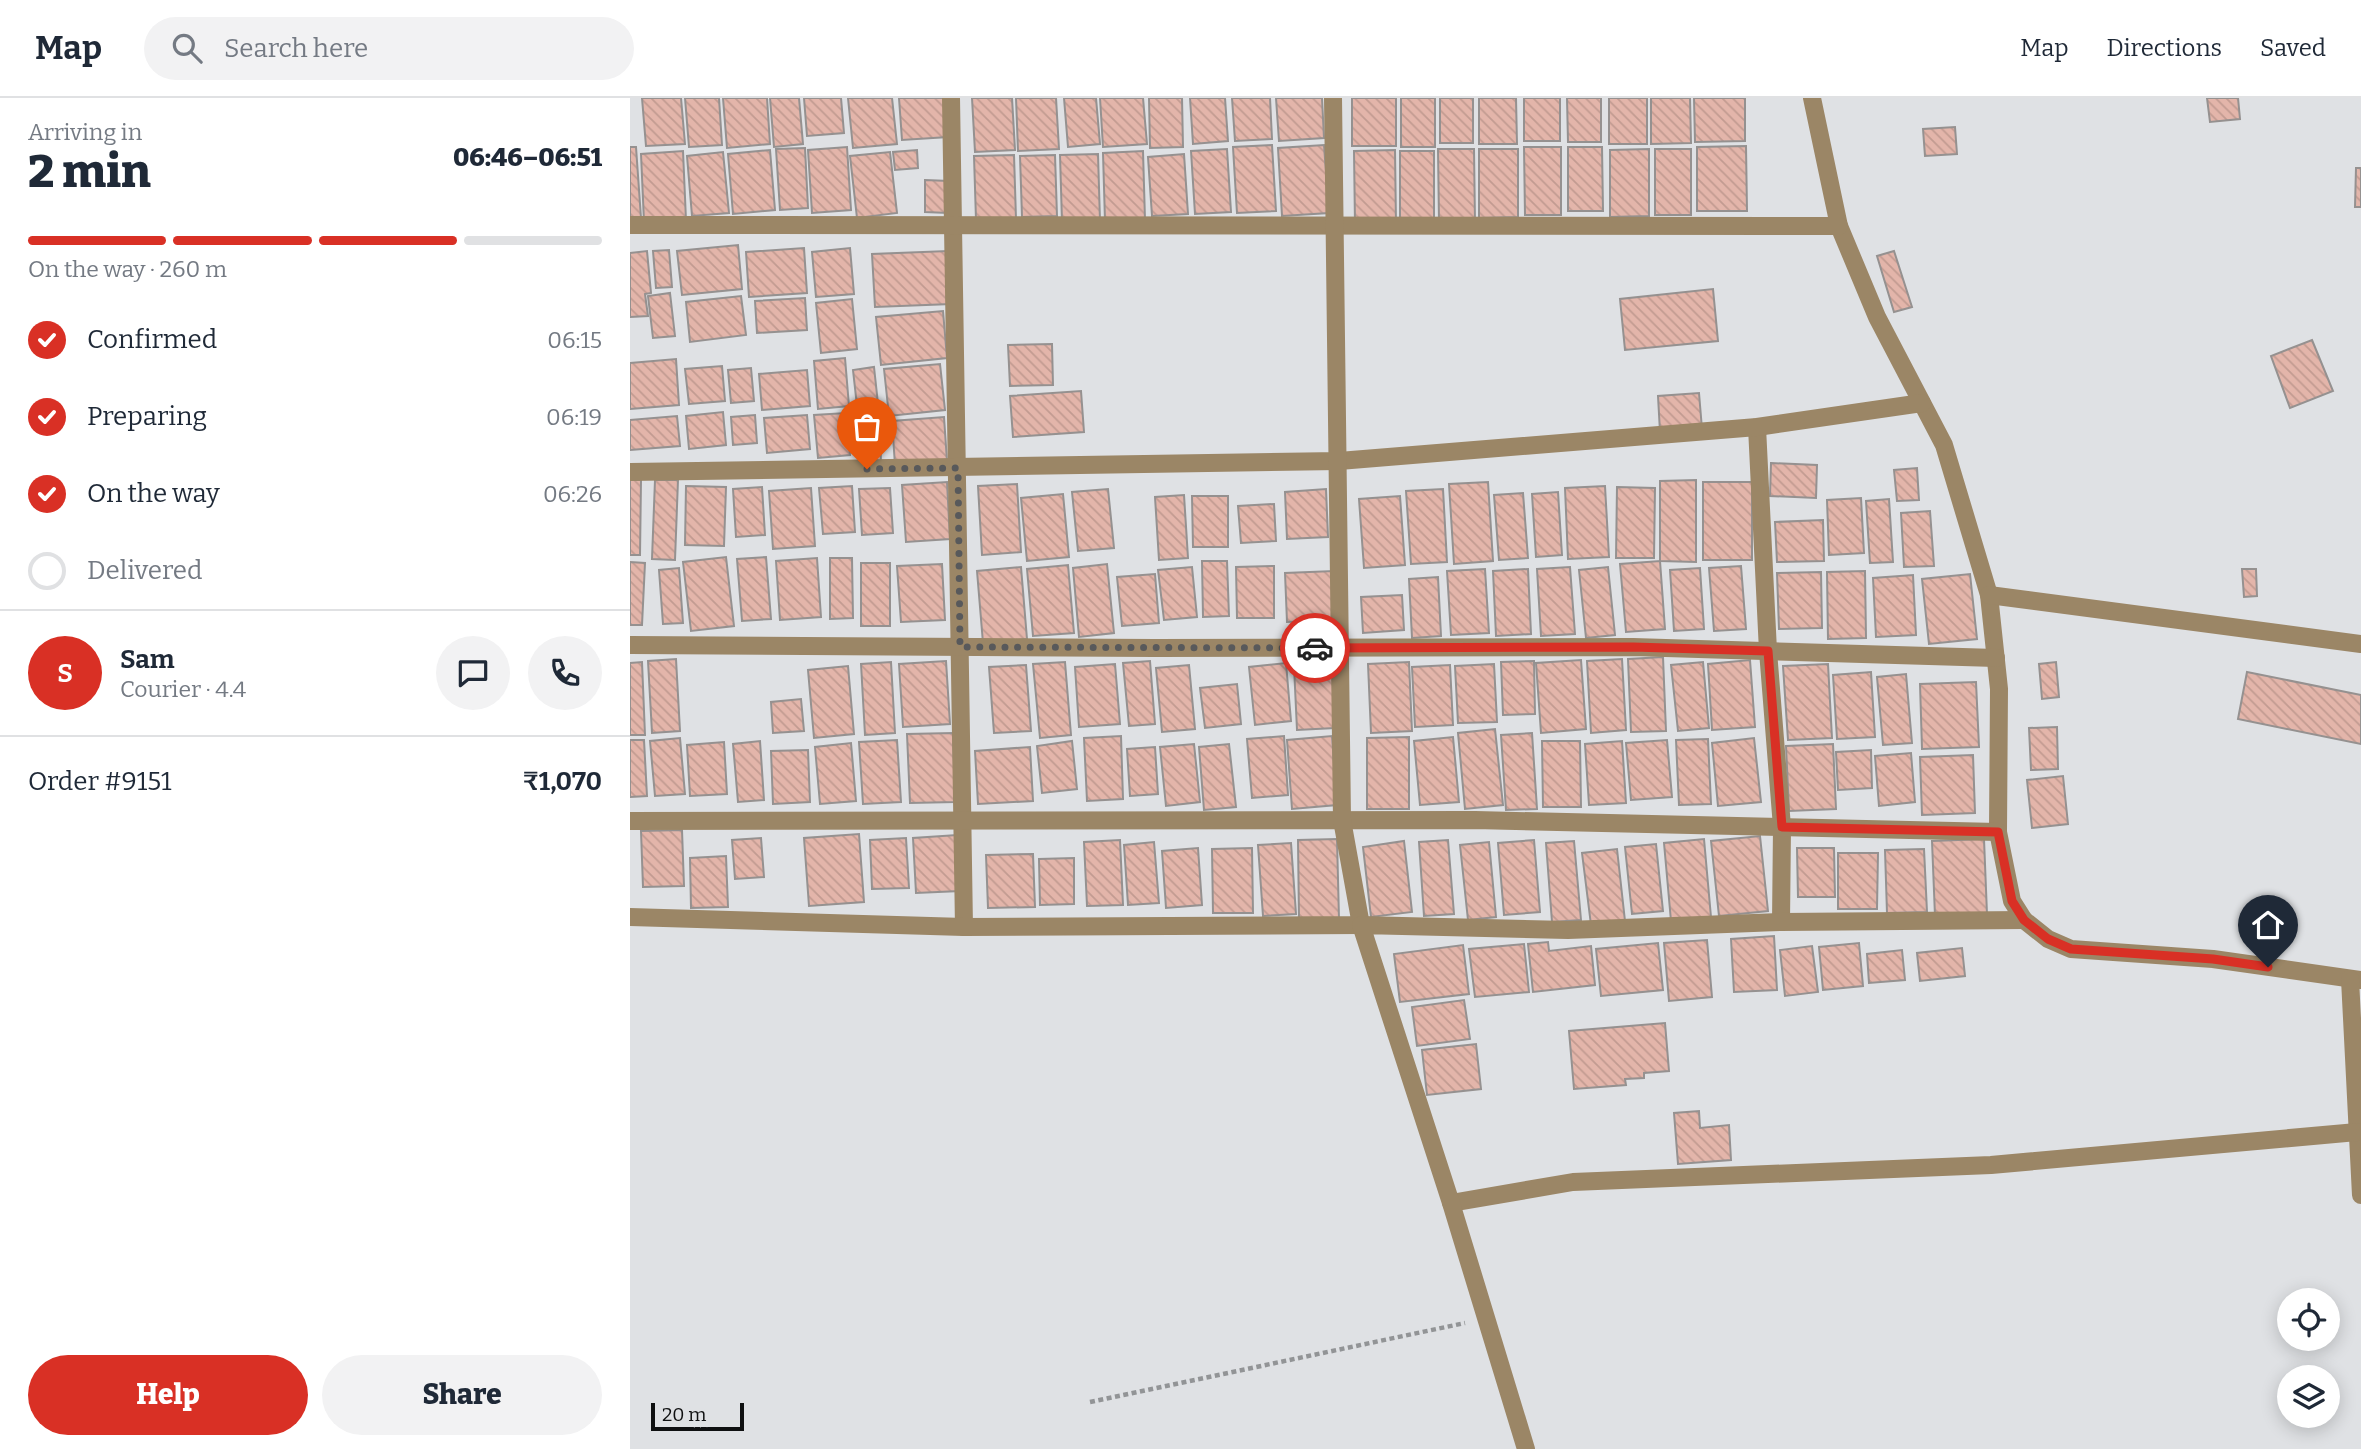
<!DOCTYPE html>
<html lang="en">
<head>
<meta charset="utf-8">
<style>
	:root { --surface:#fff; --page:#f2f2f3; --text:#1f2937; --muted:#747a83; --line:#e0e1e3; --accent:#d93025 }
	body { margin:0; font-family:Bitter,serif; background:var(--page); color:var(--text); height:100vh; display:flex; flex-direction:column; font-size:26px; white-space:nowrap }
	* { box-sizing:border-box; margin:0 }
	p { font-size:23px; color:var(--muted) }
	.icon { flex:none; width:38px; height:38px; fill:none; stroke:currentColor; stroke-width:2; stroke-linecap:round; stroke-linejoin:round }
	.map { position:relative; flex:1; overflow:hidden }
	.side { display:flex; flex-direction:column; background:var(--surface); width:630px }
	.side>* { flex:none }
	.controls { position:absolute; left:1647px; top:1190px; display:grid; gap:14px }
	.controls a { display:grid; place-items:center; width:63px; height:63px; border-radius:50%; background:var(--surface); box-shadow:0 4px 18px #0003; font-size:35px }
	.scale { position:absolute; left:21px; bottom:18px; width:93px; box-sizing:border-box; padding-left:7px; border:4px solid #0f1011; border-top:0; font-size:19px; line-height:24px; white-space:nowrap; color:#0f1011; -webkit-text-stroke:5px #dfe1e4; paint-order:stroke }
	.pin { position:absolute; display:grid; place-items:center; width:60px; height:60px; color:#fff; margin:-72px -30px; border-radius:50% 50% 50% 0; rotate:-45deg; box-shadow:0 0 7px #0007 }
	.pin .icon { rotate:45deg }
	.courier { position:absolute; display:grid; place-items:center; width:70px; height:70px; margin:-35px; border:5px solid #d93025; border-radius:50%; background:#fff; color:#222; box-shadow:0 2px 9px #0007 }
	.headline em { font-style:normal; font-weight:800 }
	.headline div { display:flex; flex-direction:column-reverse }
	.headline { display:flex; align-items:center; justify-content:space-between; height:119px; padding:0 28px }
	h1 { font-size:46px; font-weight:800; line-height:52px }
	.bar { display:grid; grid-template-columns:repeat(4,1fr); gap:10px 7px; align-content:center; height:84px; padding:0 28px }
	.bar i { height:9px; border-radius:5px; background:var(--line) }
	.bar .on { background:var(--accent) }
	.bar p { grid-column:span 4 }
	.line { display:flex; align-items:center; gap:18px; padding:0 28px; border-top:2px solid var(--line) }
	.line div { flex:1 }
	.round { display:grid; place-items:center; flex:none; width:74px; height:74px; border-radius:37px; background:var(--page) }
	ol { padding:0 28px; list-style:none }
	li { display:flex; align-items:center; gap:21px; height:77px }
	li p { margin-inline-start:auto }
	li .icon { padding:7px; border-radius:50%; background:var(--accent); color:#fff; stroke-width:4 }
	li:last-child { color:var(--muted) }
	li i { width:38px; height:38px; border:4px solid var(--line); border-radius:50% }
	.primary-button { display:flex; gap:14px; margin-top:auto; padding:14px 28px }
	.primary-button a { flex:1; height:80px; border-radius:42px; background:var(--accent); color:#fff; font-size:28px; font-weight:800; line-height:80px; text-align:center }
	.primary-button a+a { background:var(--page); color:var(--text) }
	header { display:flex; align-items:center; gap:42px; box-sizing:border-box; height:98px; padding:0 35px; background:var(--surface); border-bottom:2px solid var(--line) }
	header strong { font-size:33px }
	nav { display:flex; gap:38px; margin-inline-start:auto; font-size:24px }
	.search { width:490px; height:63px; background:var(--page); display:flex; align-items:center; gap:18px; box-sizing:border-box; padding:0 24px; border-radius:38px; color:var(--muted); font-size:26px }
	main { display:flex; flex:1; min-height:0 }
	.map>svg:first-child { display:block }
	.building { fill:url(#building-back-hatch); stroke:#959190; stroke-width:2 }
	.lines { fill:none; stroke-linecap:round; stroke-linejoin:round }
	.path { stroke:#929496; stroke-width:4.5; stroke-dasharray:5 3.5; stroke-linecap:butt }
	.minor { stroke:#9b8666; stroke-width:18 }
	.done { stroke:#58595b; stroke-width:7; stroke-dasharray:0 12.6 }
	.route { stroke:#d93025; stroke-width:9 }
</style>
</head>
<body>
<header>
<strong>Map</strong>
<div class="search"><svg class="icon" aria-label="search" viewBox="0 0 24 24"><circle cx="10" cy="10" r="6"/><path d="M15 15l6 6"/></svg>Search here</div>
<nav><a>Map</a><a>Directions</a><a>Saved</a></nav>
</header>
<main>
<section class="side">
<div class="headline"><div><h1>2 min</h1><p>Arriving in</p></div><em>06:46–06:51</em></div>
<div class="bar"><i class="on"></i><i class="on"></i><i class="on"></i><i></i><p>On the way · 260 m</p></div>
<ol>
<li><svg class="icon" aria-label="check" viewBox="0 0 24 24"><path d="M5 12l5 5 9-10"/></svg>Confirmed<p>06:15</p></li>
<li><svg class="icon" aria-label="check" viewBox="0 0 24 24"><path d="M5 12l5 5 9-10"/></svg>Preparing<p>06:19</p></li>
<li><svg class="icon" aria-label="check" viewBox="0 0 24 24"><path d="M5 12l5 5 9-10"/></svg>On the way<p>06:26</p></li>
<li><i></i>Delivered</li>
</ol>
<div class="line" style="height:126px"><b class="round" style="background:var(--accent);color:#fff">S</b><div><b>Sam</b><p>Courier · 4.4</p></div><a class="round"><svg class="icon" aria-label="chat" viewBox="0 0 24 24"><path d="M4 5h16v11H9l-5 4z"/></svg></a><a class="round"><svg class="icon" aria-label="phone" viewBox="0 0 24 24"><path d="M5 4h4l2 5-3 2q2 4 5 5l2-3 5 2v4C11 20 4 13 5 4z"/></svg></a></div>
<div class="line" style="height:91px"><div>Order #9151</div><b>₹1,070</b></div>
<div class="primary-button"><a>Help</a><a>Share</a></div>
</section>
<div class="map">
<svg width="1731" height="1351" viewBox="0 0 1731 1351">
	<defs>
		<pattern id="building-back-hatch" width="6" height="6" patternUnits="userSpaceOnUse" patternTransform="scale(1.75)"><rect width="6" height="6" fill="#e3b5aa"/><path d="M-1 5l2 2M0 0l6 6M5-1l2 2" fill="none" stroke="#c29b91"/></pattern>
	</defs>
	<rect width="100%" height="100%" fill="#dfe1e4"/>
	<g class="building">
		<polygon points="12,0 51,0 55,46 16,48"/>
		<polygon points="55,0 89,0 92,47 59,49"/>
		<polygon points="93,0 137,0 140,46 97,50"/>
		<polygon points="140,0 169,0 173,46 144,49"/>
		<polygon points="174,0 211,0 214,35 177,38"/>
		<polygon points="218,0 262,0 267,46 223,50"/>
		<polygon points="269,0 316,0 318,39 272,42"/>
		<polygon points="342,0 382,0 385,52 345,54"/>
		<polygon points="386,0 426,0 429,51 388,53"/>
		<polygon points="434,0 466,0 470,46 438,49"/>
		<polygon points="470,0 513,0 517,46 473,49"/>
		<polygon points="519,0 552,0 553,49 520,50"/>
		<polygon points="560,0 595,0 598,43 563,46"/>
		<polygon points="602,0 640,0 642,41 605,43"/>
		<polygon points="646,0 692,0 694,40 649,43"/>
		<rect x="722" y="0" width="44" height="48"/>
		<rect x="771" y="0" width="34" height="49"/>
		<rect x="810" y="0" width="33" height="45"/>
		<polygon points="849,0 886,0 887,46 849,46"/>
		<rect x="894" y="0" width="36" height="43"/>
		<polygon points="937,0 971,0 971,44 938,44"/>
		<rect x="979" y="0" width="38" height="46"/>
		<polygon points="1021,0 1060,0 1061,45 1021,46"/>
		<polygon points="1064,0 1115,0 1115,43 1065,44"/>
		<polygon points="1577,0 1608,0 1610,21 1580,24"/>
		<polygon points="1325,29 1327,56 1295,58 1293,31"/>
		<polygon points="642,47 646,113 607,115 603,49"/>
		<polygon points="694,47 699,115 652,118 648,50"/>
		<polygon points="1116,48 1117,113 1067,113 1067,49"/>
		<polygon points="0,49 6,49 11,120 0,121"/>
		<polygon points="217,49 221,112 182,115 178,52"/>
		<polygon points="894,49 931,49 931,117 895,117"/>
		<polygon points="938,49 972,49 973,113 938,113"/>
		<polygon points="175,50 178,110 150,112 146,51"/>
		<polygon points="597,51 601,114 565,116 561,53"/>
		<polygon points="808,51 844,51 845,124 809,124"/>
		<polygon points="849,51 888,51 888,119 849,120"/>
		<polygon points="1019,51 1019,118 980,119 980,52"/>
		<rect x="1025" y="51" width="36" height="66"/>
		<polygon points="140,52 145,112 103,116 98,56"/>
		<polygon points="287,52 288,70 265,72 263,54"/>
		<polygon points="765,52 766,126 725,126 724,53"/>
		<polygon points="53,53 56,122 14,124 11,56"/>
		<polygon points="513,53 515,122 475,123 473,55"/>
		<polygon points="770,53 804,53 804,125 770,126"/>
		<polygon points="93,54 99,115 62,118 57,58"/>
		<polygon points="260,54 267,115 227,120 220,58"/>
		<polygon points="468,56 470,123 432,124 430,57"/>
		<polygon points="554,56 558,116 522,118 518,59"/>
		<polygon points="384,57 386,121 346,122 344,58"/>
		<polygon points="425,57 427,118 392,119 390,58"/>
		<polygon points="1726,70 1731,70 1731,109 1725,109"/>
		<polygon points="295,82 319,83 318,115 295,114"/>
		<polygon points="108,147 112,191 52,197 47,153"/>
		<polygon points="174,150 177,195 119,199 116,154"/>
		<polygon points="220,150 224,196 186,199 182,154"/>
		<polygon points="39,152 42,189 26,190 23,153"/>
		<polygon points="17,153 21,195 15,196 18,218 0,219 0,155"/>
		<polygon points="318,153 321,206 245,209 242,156"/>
		<polygon points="1264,153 1282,209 1264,214 1247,158"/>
		<polygon points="1083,191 1088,243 995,252 990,201"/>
		<polygon points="40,195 45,238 23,240 18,198"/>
		<polygon points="111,198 116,237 60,244 56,204"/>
		<polygon points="175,200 177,232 127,235 125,203"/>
		<polygon points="222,201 227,251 191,255 186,205"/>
		<polygon points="313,213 317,260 251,267 246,219"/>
		<polygon points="1682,242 1703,293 1660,310 1641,258"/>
		<polygon points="422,246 423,287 380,288 378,247"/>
		<polygon points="215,260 219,308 188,311 184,263"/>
		<polygon points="46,261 49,307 0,311 0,265"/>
		<polygon points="310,266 315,312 259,318 254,271"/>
		<polygon points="92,268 95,303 59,306 55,271"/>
		<polygon points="244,269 249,315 228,317 223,272"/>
		<polygon points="121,270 124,303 101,305 98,272"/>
		<polygon points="177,272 180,308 132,312 129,276"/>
		<polygon points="451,293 454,334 383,339 380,298"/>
		<polygon points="1069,295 1072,331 1030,334 1028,298"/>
		<polygon points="93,314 96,347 59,351 56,318"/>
		<polygon points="216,315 220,357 188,360 184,317"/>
		<polygon points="125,317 127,345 103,347 101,319"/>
		<polygon points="177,317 180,351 137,355 134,320"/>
		<polygon points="47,318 50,348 0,352 0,322"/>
		<polygon points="314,319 317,363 265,367 262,323"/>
		<polygon points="229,324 250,324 251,367 229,367"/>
		<polygon points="1141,365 1187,367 1186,400 1140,398"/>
		<polygon points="1287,370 1289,402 1267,403 1264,372"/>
		<polygon points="0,382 11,382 10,457 0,457"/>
		<polygon points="25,382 48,382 45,462 22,461"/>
		<polygon points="1066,382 1066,464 1030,463 1030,383"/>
		<polygon points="317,384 320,441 276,444 272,387"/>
		<polygon points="858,384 863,463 824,466 819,386"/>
		<rect x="1073" y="384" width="49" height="78"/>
		<polygon points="387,386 391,454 352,457 348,388"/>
		<polygon points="56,388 96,389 94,448 55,447"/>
		<polygon points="222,388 225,434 193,436 189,390"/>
		<polygon points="975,388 979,459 938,461 935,390"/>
		<polygon points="132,389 135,437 106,439 103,391"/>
		<polygon points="987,389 1025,390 1024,460 986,460"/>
		<polygon points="181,390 185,448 143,451 139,393"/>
		<polygon points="260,390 263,435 232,437 229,391"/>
		<polygon points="478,391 484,450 448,453 442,394"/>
		<polygon points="696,391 698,439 657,441 655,394"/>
		<polygon points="813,391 817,464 781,466 776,393"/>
		<polygon points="928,394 932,457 906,459 902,396"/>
		<polygon points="893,395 898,460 869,462 864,397"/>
		<polygon points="433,396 439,459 397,463 391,400"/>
		<polygon points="554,397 558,460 529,462 525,399"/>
		<polygon points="562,398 598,398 598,449 563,449"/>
		<polygon points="770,398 775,467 734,470 729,401"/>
		<polygon points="1231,400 1234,455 1199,457 1197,402"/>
		<polygon points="1259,401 1263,464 1240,465 1236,403"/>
		<polygon points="644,406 646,443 611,445 608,408"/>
		<polygon points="1300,413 1304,468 1274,469 1271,415"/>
		<polygon points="1193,422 1194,463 1147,464 1145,424"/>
		<polygon points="96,459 104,528 61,533 53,464"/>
		<polygon points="136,459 141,521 112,523 107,461"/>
		<polygon points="187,460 191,519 150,522 146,463"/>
		<polygon points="200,460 222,460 223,520 200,521"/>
		<polygon points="572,463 597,463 599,518 573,519"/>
		<polygon points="1030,463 1035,531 996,534 990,466"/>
		<polygon points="0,464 15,465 12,527 0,527"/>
		<rect x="231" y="465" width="29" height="63"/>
		<polygon points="312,466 315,522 271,524 267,468"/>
		<polygon points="477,466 484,535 449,539 443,470"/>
		<polygon points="438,467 444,535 403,538 397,471"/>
		<polygon points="644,468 644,520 607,520 606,469"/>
		<polygon points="1111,468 1116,531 1084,533 1079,470"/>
		<polygon points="391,469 397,541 353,545 347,473"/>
		<polygon points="562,469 567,519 534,522 528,472"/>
		<polygon points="940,469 945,536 911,538 907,471"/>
		<polygon points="978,469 985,537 956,540 949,472"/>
		<polygon points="49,470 53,525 33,526 29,472"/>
		<polygon points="1070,470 1074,531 1044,533 1040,472"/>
		<polygon points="855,471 859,535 821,537 817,473"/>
		<polygon points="898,471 901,536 866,538 863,473"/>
		<polygon points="1612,471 1626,471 1627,498 1614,499"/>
		<polygon points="704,473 705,522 657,524 655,475"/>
		<polygon points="1235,473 1236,540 1198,541 1197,474"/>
		<polygon points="1191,474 1192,530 1149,531 1147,475"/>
		<polygon points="525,476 529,525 492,528 487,479"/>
		<polygon points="1340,476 1347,541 1299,546 1292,481"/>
		<polygon points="1283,477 1286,537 1246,539 1243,480"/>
		<polygon points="808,479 811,538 782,540 779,481"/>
		<polygon points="772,497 774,532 733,535 731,499"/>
		<polygon points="1033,559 1036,633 1001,634 998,561"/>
		<polygon points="46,561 50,633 22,635 18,563"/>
		<polygon points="992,561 996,632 961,635 957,563"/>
		<polygon points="951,562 956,631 911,635 906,565"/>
		<polygon points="1120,562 1125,629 1082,632 1078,566"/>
		<polygon points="316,563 320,626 273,629 269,566"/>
		<polygon points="520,563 525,626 499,628 493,565"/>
		<polygon points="904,563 905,616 873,617 871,564"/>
		<polygon points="12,564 15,637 0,637 0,565"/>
		<polygon points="261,564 265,635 235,637 231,566"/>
		<polygon points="435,564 441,637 410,640 403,566"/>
		<polygon points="779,564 782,633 741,635 738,566"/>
		<polygon points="1073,564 1079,630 1048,633 1041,567"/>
		<polygon points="1426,564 1429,599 1412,601 1409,566"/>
		<polygon points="656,565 661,623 625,627 619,569"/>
		<polygon points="485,566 490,626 449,629 445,569"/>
		<polygon points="702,566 705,630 667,632 664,568"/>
		<polygon points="864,566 867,624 828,625 825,568"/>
		<polygon points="1198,566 1202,640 1158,642 1153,568"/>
		<polygon points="396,567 401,633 364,635 359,569"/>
		<polygon points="559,567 565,631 532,634 526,570"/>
		<polygon points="820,567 823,627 785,629 782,569"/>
		<polygon points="218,568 224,636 184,640 178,572"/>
		<polygon points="1241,574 1245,639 1207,641 1203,577"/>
		<polygon points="1617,574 1731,597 1731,646 1608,621"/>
		<polygon points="1276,576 1282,645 1253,647 1247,579"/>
		<polygon points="1346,584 1349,649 1292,651 1290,586"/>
		<polygon points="607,586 611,626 575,630 570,590"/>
		<polygon points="171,601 174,633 143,635 141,604"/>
		<polygon points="1427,629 1428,671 1401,672 1399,630"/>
		<polygon points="865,631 873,707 835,711 828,635"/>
		<polygon points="323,635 325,704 280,705 277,636"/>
		<polygon points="902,635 907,711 876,712 871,637"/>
		<polygon points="491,638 493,701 457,703 454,640"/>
		<polygon points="654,638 658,697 622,700 617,641"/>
		<polygon points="702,638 707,707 662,711 657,642"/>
		<polygon points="779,639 779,711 737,711 737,640"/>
		<polygon points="823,639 829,704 790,707 784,643"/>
		<polygon points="50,640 55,696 25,698 20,643"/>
		<polygon points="1124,640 1131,704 1088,708 1082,645"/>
		<polygon points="1078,641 1081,706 1049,707 1046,642"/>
		<polygon points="0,642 14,642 17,698 0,699"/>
		<polygon points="267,642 271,704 233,706 229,644"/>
		<polygon points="1037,642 1042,699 1001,702 996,645"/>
		<polygon points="130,643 134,702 108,704 103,646"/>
		<polygon points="442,643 447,691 412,695 407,648"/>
		<polygon points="912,643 950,643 951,709 913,709"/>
		<polygon points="992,643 996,705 959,707 955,646"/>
		<polygon points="94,644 97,696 60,698 57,647"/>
		<polygon points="221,645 226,703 190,706 185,649"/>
		<polygon points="564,646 570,704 536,708 530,649"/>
		<polygon points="599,646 606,709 574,712 569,649"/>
		<polygon points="1203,646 1206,711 1159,713 1156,648"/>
		<polygon points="400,649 403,703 348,706 345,653"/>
		<polygon points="525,649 528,696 500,698 497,651"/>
		<polygon points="178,652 180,704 143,706 141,653"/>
		<polygon points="1241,652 1242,690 1208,692 1206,654"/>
		<polygon points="1281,655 1285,704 1249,708 1245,658"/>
		<polygon points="1343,657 1345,715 1292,717 1290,659"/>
		<polygon points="1433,678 1438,726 1402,730 1397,682"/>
		<polygon points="52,732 54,788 13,789 11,733"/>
		<polygon points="229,736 234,804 179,808 174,740"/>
		<polygon points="327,737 330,793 286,795 283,740"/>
		<polygon points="1130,738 1138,813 1089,818 1081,743"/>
		<polygon points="131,740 134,779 105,781 102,742"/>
		<polygon points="276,740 279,790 242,791 240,742"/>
		<polygon points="707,741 709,821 669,822 668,742"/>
		<polygon points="1074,741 1081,819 1041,823 1034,745"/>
		<polygon points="1354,741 1357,816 1305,818 1302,743"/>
		<polygon points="490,742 493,807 457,808 454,744"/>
		<polygon points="818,742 824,816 794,818 789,744"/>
		<polygon points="904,742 910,814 874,817 868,745"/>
		<polygon points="774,743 782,814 741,819 733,749"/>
		<polygon points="944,743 951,822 922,824 916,745"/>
		<polygon points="524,744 529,805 498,807 494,747"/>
		<polygon points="859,744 866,819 838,822 830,747"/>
		<polygon points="661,745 666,816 633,818 628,747"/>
		<polygon points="1026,746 1033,813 1002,816 995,749"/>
		<polygon points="568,750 572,807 536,810 532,753"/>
		<polygon points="622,750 623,815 583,815 582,751"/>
		<polygon points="1167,750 1204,750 1205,799 1168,799"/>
		<polygon points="987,751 995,823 961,827 952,755"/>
		<polygon points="1294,751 1297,814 1257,815 1255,752"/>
		<polygon points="1208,755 1248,755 1247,811 1208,811"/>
		<polygon points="403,756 405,809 358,810 356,757"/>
		<polygon points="96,758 98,809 61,810 60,760"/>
		<polygon points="444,760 444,806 410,807 409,761"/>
		<polygon points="1144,838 1147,892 1104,894 1101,841"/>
		<polygon points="1077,842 1082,899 1039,903 1034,845"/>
		<polygon points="918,844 919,853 961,848 965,887 903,894 898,846"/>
		<polygon points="1028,845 1033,892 971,898 966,851"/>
		<polygon points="1229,845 1233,888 1193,892 1189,849"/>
		<polygon points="894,846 899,894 845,899 839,851"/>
		<polygon points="833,847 839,896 770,904 764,856"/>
		<polygon points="1182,848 1188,894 1155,898 1150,852"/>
		<polygon points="1332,850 1335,878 1290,883 1287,855"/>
		<polygon points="1272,852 1275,882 1239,885 1237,856"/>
		<polygon points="834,902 840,941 787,948 782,909"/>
		<polygon points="1035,925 1039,973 1014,975 1014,980 995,981 996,987 944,991 939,933"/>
		<polygon points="846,946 851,991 797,997 792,952"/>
		<polygon points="1069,1013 1070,1030 1099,1027 1101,1062 1048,1066 1044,1015"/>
	</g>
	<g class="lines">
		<polyline class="path" points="460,1304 835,1225"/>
		<g class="minor">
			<polyline points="321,0 334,829"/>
			<polyline points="1182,0 1209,128 1247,219 1314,347 1359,497 1369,591 1368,734 1382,803 1394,822 1418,841 1441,851 1583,861 1731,882"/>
			<polyline points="0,127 1209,128"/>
			<polyline points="1127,329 1138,553 1152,729 1151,824"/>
			<polyline points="0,374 709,363 1127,329 1292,305"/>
			<polyline points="1359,497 1731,546"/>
			<polyline points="0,547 525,550 1003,549 1366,560"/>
			<polyline points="0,723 845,722 1368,734"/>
			<polyline points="0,819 334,829 731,827 712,722 703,0"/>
			<polyline points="1720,881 1731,1097"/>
			<polyline points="821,1105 943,1084 1361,1067 1727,1034"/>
			<polyline points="896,1351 821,1105 731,827 938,832 1151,824 1394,822"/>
		</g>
	</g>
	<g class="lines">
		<polyline class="done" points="237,371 328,370 330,549 685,550"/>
		<polyline class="route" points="685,550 1003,549 1138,553 1152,729 1368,734 1382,803 1394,822 1418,841 1441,851 1583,861 1638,869"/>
	</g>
</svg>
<div class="controls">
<a><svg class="icon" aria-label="locate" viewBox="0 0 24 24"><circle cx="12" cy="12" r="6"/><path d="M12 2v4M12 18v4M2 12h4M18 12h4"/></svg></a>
<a><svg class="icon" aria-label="layers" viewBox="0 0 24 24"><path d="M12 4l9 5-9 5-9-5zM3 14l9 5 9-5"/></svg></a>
</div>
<div class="scale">20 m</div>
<div class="pin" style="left:237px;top:371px;background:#ea580c"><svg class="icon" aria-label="bag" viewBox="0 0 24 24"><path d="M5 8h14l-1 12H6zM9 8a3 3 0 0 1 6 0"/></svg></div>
<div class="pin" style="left:1638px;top:869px;background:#1f2937"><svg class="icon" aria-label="home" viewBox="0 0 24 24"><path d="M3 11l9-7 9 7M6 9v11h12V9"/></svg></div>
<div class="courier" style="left:685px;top:550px"><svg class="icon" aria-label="car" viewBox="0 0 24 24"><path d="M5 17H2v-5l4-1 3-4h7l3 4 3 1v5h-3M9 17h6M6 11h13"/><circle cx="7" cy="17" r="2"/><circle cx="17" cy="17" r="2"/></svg></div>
</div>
</main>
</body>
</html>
